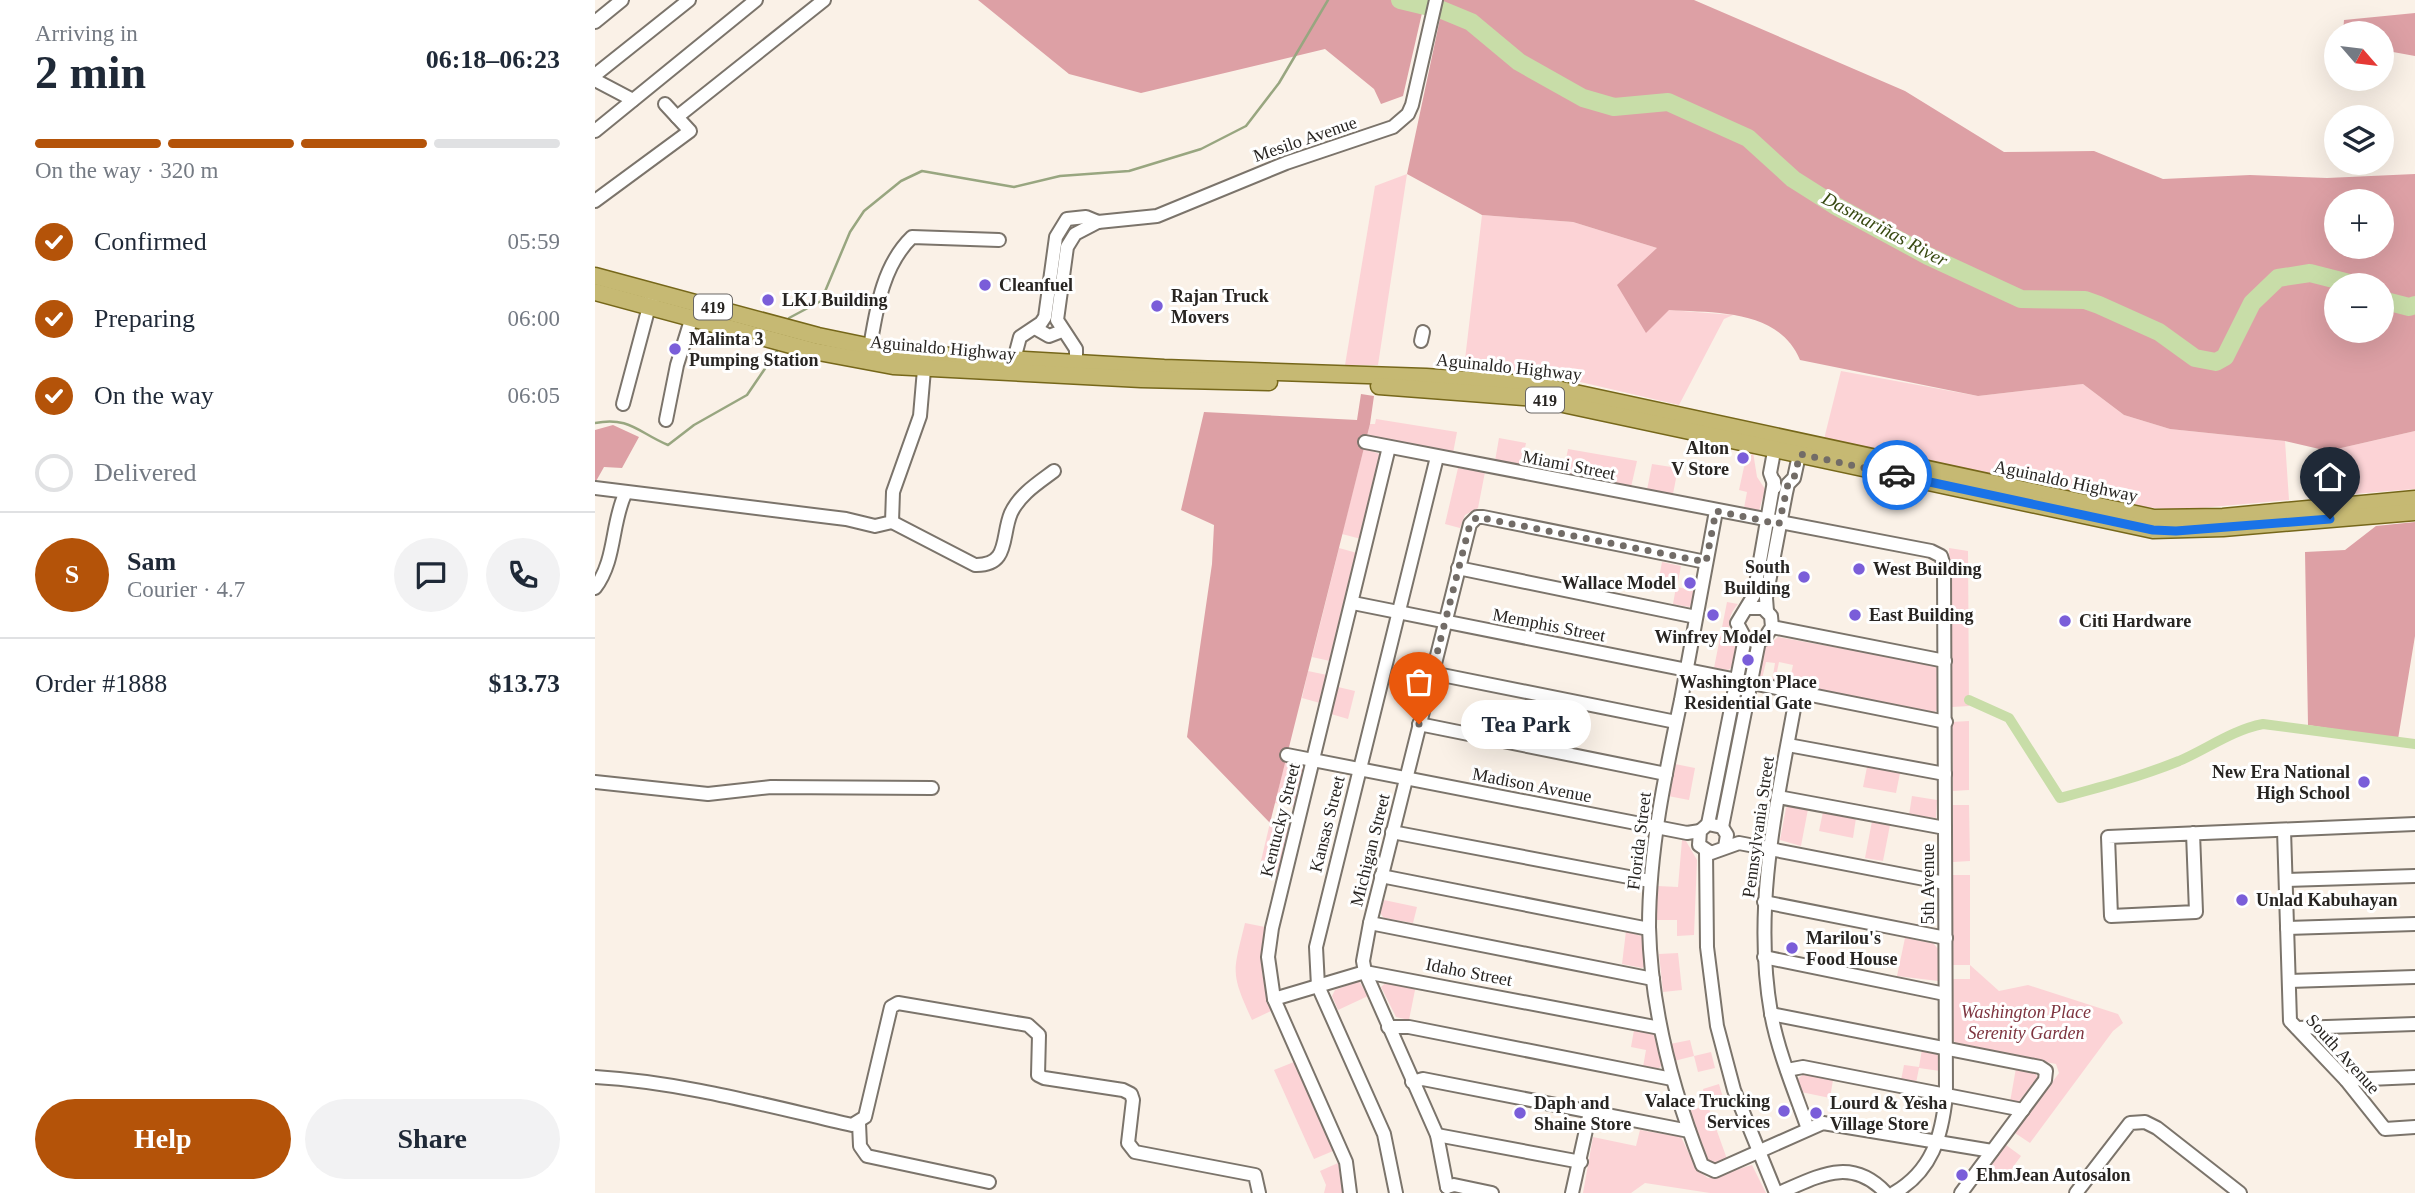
<!DOCTYPE html>
<html lang="en">
<head>
<meta charset="utf-8">
<style>
	:root { --surface:#fff; --page:#f2f2f3; --text:#1f2937; --muted:#747a83; --line:#e0e1e3; --accent:#b45309 }
	body { margin:0; font-family:"Times New Roman",serif; background:var(--page); color:var(--text); height:100vh; display:flex; flex-direction:column; font-size:26px; white-space:nowrap }
	* { box-sizing:border-box; margin:0 }
	p { font-size:23px; color:var(--muted) }
	.icon { flex:none; width:38px; height:38px; fill:none; stroke:currentColor; stroke-width:2; stroke-linecap:round; stroke-linejoin:round }
	.map { position:relative; flex:1; overflow:hidden }
	.drawer { display:flex; flex-direction:column; background:var(--surface); width:595px }
	.drawer>* { flex:none }
	.needle { width:46px; rotate:118deg }
	.fabs { position:absolute; left:1729px; top:21px; display:grid; gap:14px }
	.fabs a { display:grid; place-items:center; width:70px; height:70px; border-radius:50%; background:var(--surface); box-shadow:0 7px 28px #0002; font-size:35px }
	.pin { position:absolute; display:grid; place-items:center; width:60px; height:60px; color:#fff; margin:-72px -30px; border-radius:50% 50% 50% 0; rotate:-45deg; box-shadow:0 0 7px #0007 }
	.pin .icon { rotate:45deg }
	.courier { position:absolute; display:grid; place-items:center; width:70px; height:70px; margin:-35px; border:5px solid #1a73e8; border-radius:50%; background:#fff; color:#222; box-shadow:0 2px 9px #0007 }
	.bubble { position:absolute; height:49px; border-radius:24px; background:var(--surface); box-shadow:0 7px 28px #0002; font-size:23px; font-weight:700; line-height:49px; text-align:center }
	.headline em { font-style:normal; font-weight:700 }
	.headline div { display:flex; flex-direction:column-reverse }
	.headline { display:flex; align-items:center; justify-content:space-between; height:119px; padding:0 35px }
	h1 { font-size:46px; font-weight:700; line-height:52px }
	.bar { display:grid; grid-template-columns:repeat(4,1fr); gap:10px 7px; align-content:center; height:84px; padding:0 35px }
	.bar i { height:9px; border-radius:5px; background:var(--line) }
	.bar .on { background:var(--accent) }
	.bar p { grid-column:span 4 }
	.line { display:flex; align-items:center; gap:18px; padding:0 35px; border-top:2px solid var(--line) }
	.line div { flex:1 }
	.round { display:grid; place-items:center; flex:none; width:74px; height:74px; border-radius:37px; background:var(--page) }
	ol { padding:0 35px; list-style:none }
	li { display:flex; align-items:center; gap:21px; height:77px }
	li p { margin-inline-start:auto }
	li .icon { padding:7px; border-radius:50%; background:var(--accent); color:#fff; stroke-width:4 }
	li:last-child { color:var(--muted) }
	li i { width:38px; height:38px; border:4px solid var(--line); border-radius:50% }
	.primary-button { display:flex; gap:14px; margin-top:auto; padding:14px 35px }
	.primary-button a { flex:1; height:80px; border-radius:42px; background:var(--accent); color:#fff; font-size:28px; font-weight:700; line-height:80px; text-align:center }
	.primary-button a+a { background:var(--page); color:var(--text) }
	main { display:flex; flex:1; min-height:0 }
	.map>svg:first-child { display:block }
	.green { fill:#fcd3d6 }
	.forest { fill:#dda0a5; fill-rule:evenodd }
	.lines { fill:none; stroke-linecap:round; stroke-linejoin:round }
	.stream { stroke:#98a680; stroke-width:2.5 }
	.canal { stroke:#c8dda8; stroke-width:10 }
	.river { stroke:#c8dda8; stroke-width:18 }
	.minor-casing { stroke:#7b746b; stroke-width:16 }
	.major-casing { stroke:#76671a; stroke-width:19 }
	.minor { stroke:#fff; stroke-width:12 }
	.major { stroke:#c6b973; stroke-width:16 }
	.done { stroke:#726c67; stroke-width:7; stroke-dasharray:0 12.6 }
	.route { stroke:#1a73e8; stroke-width:9 }
	.poi-dot { fill:#7a5ed9; stroke:#fff; stroke-width:2.5 }
	.labels { text-anchor:middle; dominant-baseline:central; stroke-width:6; stroke-linejoin:round; paint-order:stroke }
	.shield { fill:#fff; stroke:#686664; stroke-width:2 }
	.shield-label { font-size:16px; font-weight:bold; fill:#282522 }
	.street-label { font-size:18px; fill:#282522; stroke:#fff }
	.poi-label { font-size:18px; font-weight:bold; fill:#282522; stroke:#fff; text-anchor:start }
	.park-label { font-size:18px; font-style:italic; fill:#7e343f; stroke:#fff }
	.water-label { font-size:19px; font-style:italic; fill:#384a12; stroke:#fff }
</style>
</head>
<body>
<main>
<section class="drawer">
<div class="headline"><div><h1>2 min</h1><p>Arriving in</p></div><em>06:18–06:23</em></div>
<div class="bar"><i class="on"></i><i class="on"></i><i class="on"></i><i></i><p>On the way · 320 m</p></div>
<ol>
<li><svg class="icon" aria-label="check" viewBox="0 0 24 24"><path d="M5 12l5 5 9-10"/></svg>Confirmed<p>05:59</p></li>
<li><svg class="icon" aria-label="check" viewBox="0 0 24 24"><path d="M5 12l5 5 9-10"/></svg>Preparing<p>06:00</p></li>
<li><svg class="icon" aria-label="check" viewBox="0 0 24 24"><path d="M5 12l5 5 9-10"/></svg>On the way<p>06:05</p></li>
<li><i></i>Delivered</li>
</ol>
<div class="line" style="height:126px"><b class="round" style="background:var(--accent);color:#fff">S</b><div><b>Sam</b><p>Courier · 4.7</p></div><a class="round"><svg class="icon" aria-label="chat" viewBox="0 0 24 24"><path d="M4 5h16v11H9l-5 4z"/></svg></a><a class="round"><svg class="icon" aria-label="phone" viewBox="0 0 24 24"><path d="M5 4h4l2 5-3 2q2 4 5 5l2-3 5 2v4C11 20 4 13 5 4z"/></svg></a></div>
<div class="line" style="height:91px"><div>Order #1888</div><b>$13.73</b></div>
<div class="primary-button"><a>Help</a><a>Share</a></div>
</section>
<div class="map">
<svg width="1820" height="1193" viewBox="0 0 1820 1193">
	<rect width="100%" height="100%" fill="#faf1e7"/>
	<g class="green">
		<polygon points="812,174 783,365 750,365 780,186"/>
		<polygon points="887,215 978,222 1062,248 1074,310 1138,315 1129,319 1084,405 981,381 869,368"/>
		<polygon points="1246,371 1383,396 1488,384 1529,415 1575,429 1690,441 1694,500 1584,510 1537,506 1229,439"/>
		<polygon points="781,419 862,432 858,453 772,436 775,424 780,424"/>
		<polygon points="1820,431 1820,489 1734,496 1733,451"/>
		<polygon points="904,438 931,443 926,466 900,461"/>
		<polygon points="769,448 787,455 766,539 747,534"/>
		<polygon points="973,449 1042,461 1036,487 968,474"/>
		<polygon points="1158,452 1162,477 1170,489 1164,511 1149,508 1152,492 1144,490 1149,467"/>
		<polygon points="1057,464 1083,468 1078,494 1052,490"/>
		<polygon points="863,468 890,472 883,508 870,515 865,528 850,524"/>
		<polygon points="744,548 762,553 735,661 717,657"/>
		<polygon points="1354,548 1373,551 1374,706 1357,707"/>
		<polygon points="1067,562 1086,566 1082,587 1101,591 1099,603 1094,607 1078,604 1081,587 1063,583"/>
		<path d="M 1132,602 L 1143,604 C 1132,616 1131,631 1142,644 L 1137,667 L 1133,670 L 1119,668 Z"/>
		<polygon points="1183,637 1339,665 1343,669 1343,708 1340,712 1194,684 1198,665 1184,662 1180,681 1177,681 1180,663 1171,662 1167,679 1164,676 1169,649"/>
		<polygon points="713,671 732,675 725,703 707,698"/>
		<polygon points="743,687 760,691 753,719 736,714"/>
		<polygon points="1374,721 1374,790 1358,791 1357,722"/>
		<polygon points="690,762 706,766 709,770 700,807 680,803"/>
		<polygon points="1080,764 1100,768 1094,800 1073,796"/>
		<polygon points="1272,767 1305,773 1301,793 1268,787"/>
		<polygon points="1317,796 1342,800 1341,818 1314,815"/>
		<polygon points="1194,805 1213,809 1206,846 1185,840 1191,808"/>
		<polygon points="1358,805 1374,805 1375,861 1358,862"/>
		<polygon points="1228,812 1261,818 1258,838 1224,831"/>
		<polygon points="1277,821 1295,825 1288,861 1270,858"/>
		<polygon points="675,823 695,828 683,874 664,869"/>
		<polygon points="1087,840 1091,841 1102,860 1099,935 1082,936 1082,920 1062,920 1062,886 1083,887"/>
		<polygon points="1358,875 1375,875 1375,965 1404,991 1433,985 1523,1014 1528,1023 1518,1031 1435,1143 1420,1133 1464,1073 1461,1064 1361,1044 1358,1039 1358,979 1375,979 1375,965 1358,965"/>
		<polygon points="789,900 822,907 818,923 789,918 785,913"/>
		<path d="M 650,923 L 670,927 L 667,973 L 676,1011 L 657,1020 C 635,972 638,973 650,923 Z"/>
		<polygon points="1031,931 1049,937 1051,965 1047,968 1027,964"/>
		<polygon points="1310,938 1338,943 1343,949 1343,981 1302,976"/>
		<polygon points="1083,953 1087,990 1068,992 1064,954"/>
		<polygon points="794,980 821,985 814,1020 801,1017 786,987"/>
		<polygon points="764,981 773,996 743,1010 737,996 740,990"/>
		<polygon points="1039,1030 1062,1035 1068,1064 1062,1070 1048,1067 1051,1050 1036,1047"/>
		<polygon points="1095,1040 1099,1056 1116,1052 1120,1068 1103,1072 1099,1056 1079,1061 1075,1044"/>
		<polygon points="1327,1049 1339,1051 1345,1058 1345,1071 1324,1068 1321,1083 1306,1080 1309,1065 1324,1067"/>
		<polygon points="699,1062 738,1151 719,1159 679,1070"/>
		<polygon points="1421,1068 1440,1072 1443,1079 1422,1103 1415,1102"/>
		<polygon points="1209,1074 1238,1080 1235,1098 1206,1092 1202,1079"/>
		<polygon points="1124,1084 1129,1101 1113,1106 1132,1159 1120,1164 1114,1162 1094,1111 1112,1105 1108,1089"/>
		<polygon points="1045,1130 1086,1137 1102,1170 1113,1178 1157,1165 1171,1193 1115,1193 1050,1183 1036,1193 988,1193 998,1137 1041,1146"/>
		<polygon points="1411,1145 1426,1156 1410,1178 1395,1167"/>
		<polygon points="743,1163 749,1193 729,1193 731,1185 725,1171"/>
	</g>
	<g class="forest">
		<polygon points="383,0 830,0 808,96 786,104 779,89 730,49 546,93 474,74"/>
		<path d="M 849,0 L 1099,0 L 1310,91 L 1409,152 L 1499,151 L 1568,179 L 1655,175 L 1732,178 L 1820,174 L 1820,431 L 1733,451 L 1690,441 L 1575,429 L 1529,415 L 1488,384 L 1383,396 L 1205,360 C 1184,309 1120,313 1074,310 L 1051,333 L 1022,285 L 1062,248 L 978,222 L 887,215 L 812,174 ZM 1787,201 L 1787,247 L 1741,247 L 1741,201 ZM 1787,285 L 1787,331 L 1741,331 L 1741,285 Z"/>
		<polygon points="1820,13 1820,56 1787,50 1787,33 1748,33 1749,20"/>
		<polygon points="766,394 779,396 775,424 675,823 592,737 617,564 619,525 586,510 609,412 762,420"/>
		<polygon points="18,425 44,437 27,468 9,467 0,483 0,430"/>
		<polygon points="1820,522 1820,636 1803,739 1713,725 1710,552 1750,550 1781,526"/>
	</g>
	<g class="lines">
		<g class="stream">
			<polyline points="194,318 226,301 255,232 269,211 306,181 327,171 419,187 465,176 534,171 606,149 651,126 684,83 733,0"/>
			<path d="M 0,423 C 34,416 44,433 73,445 L 99,425 L 152,395 L 182,351"/>
		</g>
		<path class="canal" d="M 1374,700 L 1414,718 L 1465,798 C 1506,787 1544,777 1584,761 C 1612,749 1637,730 1668,724 L 1820,744"/>
		<g class="river">
			<polyline points="805,0 847,10 876,22 924,62 988,98 1019,107 1073,102 1153,138 1198,179 1239,205 1333,256 1426,299 1490,300 1504,305 1564,332 1600,358 1621,362 1630,357 1657,303 1683,278 1715,273 1762,285"/>
			<polyline points="1787,300 1814,307 1820,305"/>
		</g>
		<defs>
			<g id="minor">
				<polyline points="0,22 27,0"/>
				<polyline points="0,75 94,0"/>
				<polyline points="0,80 38,100"/>
				<polyline points="82,117 229,0"/>
				<polyline points="0,131 161,0"/>
				<polyline points="0,201 95,131 70,104"/>
				<polyline points="440,328 454,336 467,331"/>
				<polyline points="826,341 828,332"/>
				<path d="M 274,353 C 281,313 286,267 317,237 L 404,240"/>
				<polyline points="417,367 425,337 446,323 450,317 461,237 472,219 491,217 503,222 562,216 691,163 798,127 813,114 817,105 841,0"/>
				<polyline points="481,369 481,349 462,320 472,247 480,234 503,222"/>
				<polyline points="28,404 56,299"/>
				<polyline points="71,420 82,365 97,317"/>
				<path d="M 770,442 L 1336,551 L 1346,556 L 1349,566 L 1351,1095 C 1347,1136 1337,1171 1299,1193"/>
				<polyline points="1180,487 1175,473 1181,441"/>
				<polyline points="0,488 251,519 280,526 297,522 298,492 325,416 330,358"/>
				<path d="M 1121,511 C 1109,574 1098,637 1086,700 C 1070,775 1054,850 1054,927 C 1056,1009 1077,1089 1107,1165 L 1120,1171 L 1228,1123 L 1397,1151"/>
				<path d="M 297,522 L 380,565 C 415,566 406,536 416,513 C 425,494 443,483 459,471"/>
				<polyline points="863,568 1101,617"/>
				<path d="M 0,588 C 21,560 16,525 30,494"/>
				<polyline points="758,603 1351,722"/>
				<polyline points="1152,608 1168,608 1176,616 1177,627 1169,639 1159,641 1150,638 1142,623 1159,595 1179,481"/>
				<polyline points="1172,611 1171,598 1191,493 1193,484 1199,478 1206,446"/>
				<polyline points="1177,627 1350,661"/>
				<polyline points="837,673 1081,722"/>
				<path d="M 1202,692 C 1183,799 1157,904 1176,1013 C 1183,1052 1200,1092 1213,1129"/>
				<polyline points="824,724 1071,774"/>
				<polyline points="1193,745 1350,774"/>
				<polyline points="692,755 1092,833 1105,831"/>
				<polyline points="0,782 113,794 176,787 337,788"/>
				<polyline points="1183,797 1350,828"/>
				<polyline points="1113,824 1150,638"/>
				<polyline points="1127,827 1164,641"/>
				<polyline points="1689,830 1695,1021 1751,1080 1790,1129 1820,1127"/>
				<polyline points="797,832 1055,881"/>
				<polyline points="1598,833 1601,912 1516,916 1513,837 1820,824"/>
				<polyline points="1130,847 1132,835 1127,827 1113,824 1105,831 1104,845 1116,853 1144,843 1350,883"/>
				<polyline points="1111,851 1112,947 1122,1026 1139,1090 1181,1193"/>
				<polyline points="786,876 1054,929"/>
				<polyline points="1691,880 1820,876"/>
				<polyline points="1169,902 1351,938"/>
				<polyline points="775,923 1058,979"/>
				<polyline points="1692,928 1820,924"/>
				<polyline points="1169,957 1350,994"/>
				<polyline points="1694,981 1820,977"/>
				<polyline points="679,999 770,972 1065,1028"/>
				<polyline points="1176,1014 1445,1067 1451,1071 1450,1080 1366,1193"/>
				<polyline points="793,1027 814,1027 1077,1079"/>
				<polyline points="1702,1028 1820,1024"/>
				<polyline points="1192,1070 1208,1067 1428,1110"/>
				<path d="M 0,1077 C 87,1082 173,1106 257,1125 L 270,1117 L 296,1007 L 303,1003 L 433,1025 L 444,1035 L 443,1075 L 449,1078 L 528,1090 L 536,1094 L 538,1100 L 533,1143 L 540,1152 L 660,1175 L 664,1193"/>
				<polyline points="1751,1080 1820,1077"/>
				<polyline points="817,1082 828,1079 1094,1131"/>
				<polyline points="264,1123 265,1146 272,1156 394,1182"/>
				<polyline points="842,1135 986,1162"/>
				<polyline points="852,1187 842,1135 770,972 768,961 775,923 875,524 882,517 888,517 1111,562"/>
				<polyline points="852,1187 859,1185 897,1193"/>
				<polyline points="755,1193 751,1162 679,999 673,957 677,928 794,447"/>
				<polyline points="801,1193 789,1134 723,986 721,947 842,457"/>
				<polyline points="977,1193 995,1112"/>
				<path d="M 1184,1193 C 1224,1176 1256,1156 1291,1193"/>
				<polyline points="1481,1193 1535,1123 1550,1122 1562,1128 1645,1193"/>
			</g>
			<g id="major">
				<polyline points="0,276 223,336 305,353 569,368 831,377 943,385 1559,518 1628,517 1820,499"/>
				<polyline points="0,292 218,351 298,366 546,379 674,382"/>
				<polyline points="784,386 940,398 1558,530 1628,528 1820,512"/>
			</g>
		</defs>
		<use href="#minor" class="minor-casing"/>
		<use href="#major" class="major-casing"/>
		<use href="#minor" class="minor"/>
		<use href="#major" class="major"/>
	</g>
	<g class="lines">
		<polyline class="done" points="824,724 875,524 882,517 1111,562 1121,511 1184,524 1193,484 1199,478 1205,454 1302,475"/>
		<polyline class="route" points="1302,475 1558,530 1581,531 1735,519"/>
	</g>
	<g class="poi-dot">
		<circle cx="390" cy="285" r="7"/>
		<circle cx="173" cy="300" r="7"/>
		<circle cx="562" cy="306" r="7"/>
		<circle cx="80" cy="349" r="7"/>
		<circle cx="1148" cy="458" r="7"/>
		<circle cx="1264" cy="569" r="7"/>
		<circle cx="1209" cy="577" r="7"/>
		<circle cx="1095" cy="583" r="7"/>
		<circle cx="1118" cy="615" r="7"/>
		<circle cx="1260" cy="615" r="7"/>
		<circle cx="1470" cy="621" r="7"/>
		<circle cx="1153" cy="660" r="7"/>
		<circle cx="1769" cy="782" r="7"/>
		<circle cx="1647" cy="900" r="7"/>
		<circle cx="1197" cy="948" r="7"/>
		<circle cx="1189" cy="1111" r="7"/>
		<circle cx="925" cy="1113" r="7"/>
		<circle cx="1221" cy="1113" r="7"/>
		<circle cx="1367" cy="1175" r="7"/>
	</g>
	<g class="labels">
		<g class="shield">
			<rect x="99" y="294.5" width="38" height="25" rx="5"/>
			<rect x="931" y="387.5" width="38" height="25" rx="5"/>
		</g>
		<g class="shield-label">
			<text x="118" y="307">419</text>
			<text x="950" y="400">419</text>
		</g>
		<g class="street-label">
			<text transform="translate(710 139) rotate(-19)">Mesilo Avenue</text>
			<text transform="translate(348 348) rotate(5)">Aguinaldo Highway</text>
			<text transform="translate(914 367) rotate(6)">Aguinaldo Highway</text>
			<text transform="translate(974 465) rotate(11)">Miami Street</text>
			<text transform="translate(1471 481) rotate(12)">Aguinaldo Highway</text>
			<text transform="translate(954 625) rotate(11)">Memphis Street</text>
			<text transform="translate(937 785) rotate(11)">Madison Avenue</text>
			<text transform="translate(685 820) rotate(-76)">Kentucky Street</text>
			<text transform="translate(732 824) rotate(-76)">Kansas Street</text>
			<text transform="translate(1163 827) rotate(-82)">Pennsylvania Street</text>
			<text transform="translate(1044 841) rotate(-83)">Florida Street</text>
			<text transform="translate(775 850) rotate(-76)">Michigan Street</text>
			<text transform="translate(1333 884) rotate(-90)">5th Avenue</text>
			<text transform="translate(874 972) rotate(11)">Idaho Street</text>
			<text transform="translate(1748 1054) rotate(48)">South Avenue</text>
		</g>
		<g class="poi-label">
			<text x="404" y="285">Cleanfuel</text>
			<text x="576" y="296">Rajan Truck<tspan x="576" dy="21">Movers</tspan></text>
			<text x="187" y="300">LKJ Building</text>
			<text x="94" y="339">Malinta 3<tspan x="94" dy="21">Pumping Station</tspan></text>
			<text x="1134" y="448" text-anchor="end">Alton<tspan x="1134" dy="21">V Store</tspan></text>
			<text x="1195" y="567" text-anchor="end">South<tspan x="1195" dy="21">Building</tspan></text>
			<text x="1278" y="569">West Building</text>
			<text x="1081" y="583" text-anchor="end">Wallace Model</text>
			<text x="1274" y="615">East Building</text>
			<text x="1484" y="621">Citi Hardware</text>
			<text x="1118" y="637" text-anchor="middle">Winfrey Model</text>
			<text x="1153" y="682" text-anchor="middle">Washington Place<tspan x="1153" dy="21">Residential Gate</tspan></text>
			<text x="1755" y="772" text-anchor="end">New Era National<tspan x="1755" dy="21">High School</tspan></text>
			<text x="1661" y="900">Unlad Kabuhayan</text>
			<text x="1211" y="938">Marilou's<tspan x="1211" dy="21">Food House</tspan></text>
			<text x="1175" y="1101" text-anchor="end">Valace Trucking<tspan x="1175" dy="21">Services</tspan></text>
			<text x="939" y="1103">Daph and<tspan x="939" dy="21">Shaine Store</tspan></text>
			<text x="1235" y="1103">Lourd &amp; Yesha<tspan x="1235" dy="21">Village Store</tspan></text>
			<text x="1381" y="1175">EhmJean Autosalon</text>
		</g>
		<g class="park-label">
			<text x="1431" y="1012">Washington Place<tspan x="1431" dy="21">Serenity Garden</tspan></text>
		</g>
		<g class="water-label">
			<text transform="translate(1290 229) rotate(28)">Dasmariñas River</text>
		</g>
	</g>
</svg>
<div class="fabs">
<a><svg class="needle" viewBox="-14 -14 28 28"><path d="M0-13l5 13h-10z" fill="#e53935"/><path d="M0 13l5-13h-10z" fill="#747a83"/></svg></a>
<a><svg class="icon" aria-label="layers" viewBox="0 0 24 24"><path d="M12 4l9 5-9 5-9-5zM3 14l9 5 9-5"/></svg></a>
<a>+</a>
<a>−</a>
</div>
<div class="pin" style="left:824px;top:724px;background:#ea580c"><svg class="icon" aria-label="bag" viewBox="0 0 24 24"><path d="M5 8h14l-1 12H6zM9 8a3 3 0 0 1 6 0"/></svg></div>
<div class="pin" style="left:1735px;top:519px;background:#1f2937"><svg class="icon" aria-label="home" viewBox="0 0 24 24"><path d="M3 11l9-7 9 7M6 9v11h12V9"/></svg></div>
<div class="courier" style="left:1302px;top:475px"><svg class="icon" aria-label="car" viewBox="0 0 24 24"><path d="M5 17H2v-5l4-1 3-4h7l3 4 3 1v5h-3M9 17h6M6 11h13"/><circle cx="7" cy="17" r="2"/><circle cx="17" cy="17" r="2"/></svg></div>
<div class="bubble" style="left:866px;top:700px;width:130px">Tea Park</div>
</div>
</main>
</body>
</html>
